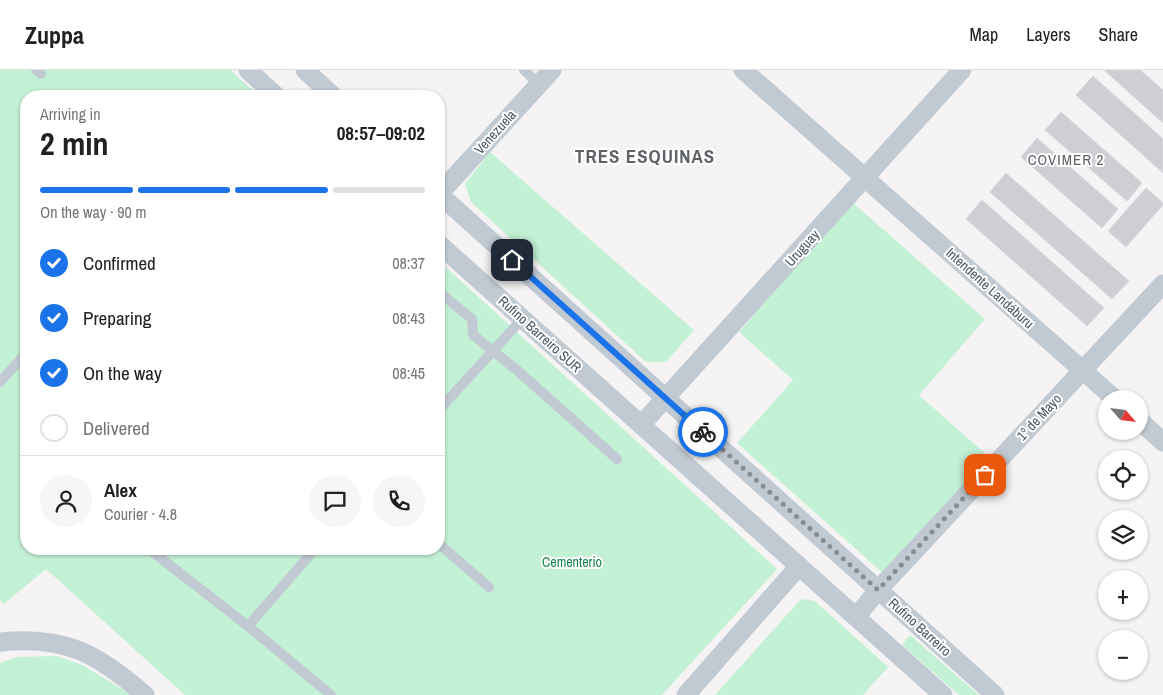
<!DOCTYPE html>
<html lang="en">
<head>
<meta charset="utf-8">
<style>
	:root { --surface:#fff; --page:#f6f6f6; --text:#202124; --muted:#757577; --line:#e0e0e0; --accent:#1a73e8 }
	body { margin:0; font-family:"Archivo Narrow",sans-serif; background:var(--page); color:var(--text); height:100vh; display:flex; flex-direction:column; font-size:19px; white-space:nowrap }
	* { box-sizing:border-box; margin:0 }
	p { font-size:16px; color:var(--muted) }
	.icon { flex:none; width:28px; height:28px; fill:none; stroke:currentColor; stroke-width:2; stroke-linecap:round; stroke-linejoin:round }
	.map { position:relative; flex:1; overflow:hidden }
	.details { position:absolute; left:20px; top:20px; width:425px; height:465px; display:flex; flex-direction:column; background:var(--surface); border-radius:20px; box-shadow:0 1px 4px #0004 }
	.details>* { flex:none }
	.needle { width:32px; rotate:118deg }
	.buttons { position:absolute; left:1098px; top:320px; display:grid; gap:10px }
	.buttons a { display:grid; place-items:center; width:50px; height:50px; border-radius:50%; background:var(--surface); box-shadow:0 1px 4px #0004; font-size:25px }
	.pin { position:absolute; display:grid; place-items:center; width:42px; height:42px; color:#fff; margin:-21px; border-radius:10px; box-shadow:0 2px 8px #0006 }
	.courier { position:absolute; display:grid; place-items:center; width:50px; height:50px; margin:-25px; border:4px solid #1a73e8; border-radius:50%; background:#fff; color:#222; box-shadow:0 1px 6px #0007 }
	.summary em { font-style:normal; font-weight:800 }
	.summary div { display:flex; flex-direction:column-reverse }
	.summary { display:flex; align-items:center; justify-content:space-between; height:85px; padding:0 20px }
	h1 { font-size:32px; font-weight:800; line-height:38px }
	.bar { display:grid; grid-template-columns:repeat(4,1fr); gap:8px 5px; align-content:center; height:60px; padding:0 20px }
	.bar i { height:6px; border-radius:4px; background:var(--line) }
	.bar .on { background:var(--accent) }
	.bar p { grid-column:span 4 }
	.line { display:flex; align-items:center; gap:12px; padding:0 20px; border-top:1px solid var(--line) }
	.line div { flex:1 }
	.round { display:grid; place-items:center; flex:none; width:52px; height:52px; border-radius:26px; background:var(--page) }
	ol { padding:0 20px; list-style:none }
	li { display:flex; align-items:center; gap:15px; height:55px }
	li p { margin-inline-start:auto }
	li .icon { padding:5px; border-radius:50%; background:var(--accent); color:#fff; stroke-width:4 }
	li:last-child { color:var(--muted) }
	li i { width:28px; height:28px; border:2px solid var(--line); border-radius:50% }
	header { display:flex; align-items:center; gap:30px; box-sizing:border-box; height:70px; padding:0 25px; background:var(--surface); border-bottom:1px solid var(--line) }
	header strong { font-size:24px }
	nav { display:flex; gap:28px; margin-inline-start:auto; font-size:18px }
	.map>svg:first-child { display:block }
	.green { fill:#c3f1d5 }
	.building { fill:#cdcfd5; stroke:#d7d9de }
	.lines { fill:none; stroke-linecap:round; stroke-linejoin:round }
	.lane { stroke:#c1cad2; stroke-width:10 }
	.street { stroke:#c1cad2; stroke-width:19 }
	.done { stroke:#868d94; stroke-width:5; stroke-dasharray:0 9 }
	.route { stroke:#1a73e8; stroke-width:6 }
	.labels { text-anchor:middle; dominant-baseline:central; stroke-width:4; stroke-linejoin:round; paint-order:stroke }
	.street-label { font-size:14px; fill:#4a5661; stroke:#fff }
	.park-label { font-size:14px; fill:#17864f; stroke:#fff }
	.neighbourhood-label { font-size:15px; letter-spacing:1px; fill:#5f6368; stroke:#fff }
	.district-label { font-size:19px; font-weight:bold; letter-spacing:1px; fill:#5f6368; stroke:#fff }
</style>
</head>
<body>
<header>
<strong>Zuppa</strong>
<nav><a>Map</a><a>Layers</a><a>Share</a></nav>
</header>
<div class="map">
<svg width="1163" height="625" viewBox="0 0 1163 625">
	<rect width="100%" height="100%" fill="#f5f3f3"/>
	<g class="green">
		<polygon points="0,0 230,0 259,26 26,26 26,479 439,479 439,191 777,499 662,625 185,625 46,499 4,534 0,530"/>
		<polygon points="490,82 694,260 666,292 646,292 471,132 465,114"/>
		<polygon points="852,132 985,249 919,325 989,387 885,505 737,373 793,310 739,262"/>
		<polygon points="801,529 815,531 888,597 863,625 715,625"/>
		<polygon points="910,565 979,625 959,625 902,575"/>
		<polygon points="56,586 82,595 132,625 0,625 0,593 17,587"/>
	</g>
	<g class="building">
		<polygon points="1104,0 1140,0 1163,20 1163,53"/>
		<polygon points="1093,6 1163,69 1163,103 1076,25"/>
		<polygon points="1061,42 1142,113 1127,131 1045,60"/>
		<polygon points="1037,68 1118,139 1102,158 1021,87"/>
		<polygon points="1006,103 1129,211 1112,229 990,122"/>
		<polygon points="1146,118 1163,133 1163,135 1126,177 1108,161"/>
		<polygon points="982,130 1104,238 1087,256 966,149"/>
	</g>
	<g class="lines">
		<g class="lane">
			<polyline points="36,0 41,4"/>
			<polyline points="524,0 539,14"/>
			<polyline points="439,222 472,249 473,265 518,301 617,389"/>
			<polyline points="0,312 26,283"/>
			<polyline points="439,340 522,249"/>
			<polyline points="439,474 489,517"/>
			<polyline points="149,479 248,556 331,625"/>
			<polyline points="248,556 315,479"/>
		</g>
		<g class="street">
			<polyline points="248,0 276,26"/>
			<polyline points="305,0 333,26"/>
			<polyline points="743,0 1115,329"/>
			<polyline points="439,124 995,625"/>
			<polyline points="439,124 552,0"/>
			<polyline points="439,174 943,625"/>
			<polyline points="1139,350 1163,372"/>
			<polyline points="641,355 962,0"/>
			<polyline points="856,547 878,520 1163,214"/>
			<path d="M 0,572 C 65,565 98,584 145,625"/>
			<polyline points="686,625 799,496"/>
		</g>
	</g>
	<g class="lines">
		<polyline class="done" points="703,362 878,520 985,405"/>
		<polyline class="route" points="512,190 703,362"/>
	</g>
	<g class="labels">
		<g class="street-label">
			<text transform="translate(495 62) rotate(-48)">Venezuela</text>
			<text transform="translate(802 178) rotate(-48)">Uruguay</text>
			<text transform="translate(990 218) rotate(42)">Intendente Landáburu</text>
			<text transform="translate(540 264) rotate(42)">Rufino Barreiro SUR</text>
			<text transform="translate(1039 347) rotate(-47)">1º de Mayo</text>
			<text transform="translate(920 557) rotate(42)">Rufino Barreiro</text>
		</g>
		<g class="park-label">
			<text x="572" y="492">Cementerio</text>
		</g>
		<g class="neighbourhood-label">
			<text x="1066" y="89">COVIMER 2</text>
		</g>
		<g class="district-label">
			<text x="645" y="86">TRES ESQUINAS</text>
		</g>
	</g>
</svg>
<div class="buttons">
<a><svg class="needle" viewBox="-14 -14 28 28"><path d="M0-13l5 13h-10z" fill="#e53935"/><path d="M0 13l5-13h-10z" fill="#757577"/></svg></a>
<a><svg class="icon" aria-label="locate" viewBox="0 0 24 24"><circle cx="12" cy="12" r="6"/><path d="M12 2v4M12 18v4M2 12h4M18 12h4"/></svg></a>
<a><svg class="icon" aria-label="layers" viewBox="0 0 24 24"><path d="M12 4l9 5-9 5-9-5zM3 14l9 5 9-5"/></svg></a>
<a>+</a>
<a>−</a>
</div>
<div class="pin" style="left:985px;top:405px;background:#ea580c"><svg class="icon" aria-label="bag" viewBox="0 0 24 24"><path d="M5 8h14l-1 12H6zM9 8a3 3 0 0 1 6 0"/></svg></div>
<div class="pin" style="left:512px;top:190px;background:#1f2937"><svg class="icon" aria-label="home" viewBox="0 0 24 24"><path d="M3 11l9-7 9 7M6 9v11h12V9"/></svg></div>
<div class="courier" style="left:703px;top:362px"><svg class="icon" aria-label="bike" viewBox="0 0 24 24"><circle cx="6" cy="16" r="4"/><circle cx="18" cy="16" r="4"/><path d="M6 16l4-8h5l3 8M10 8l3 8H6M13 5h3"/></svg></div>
<section class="details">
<div class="summary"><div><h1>2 min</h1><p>Arriving in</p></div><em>08:57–09:02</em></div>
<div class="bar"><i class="on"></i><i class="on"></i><i class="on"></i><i></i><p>On the way · 90 m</p></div>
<ol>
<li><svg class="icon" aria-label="check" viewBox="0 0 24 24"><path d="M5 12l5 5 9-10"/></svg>Confirmed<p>08:37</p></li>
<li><svg class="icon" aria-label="check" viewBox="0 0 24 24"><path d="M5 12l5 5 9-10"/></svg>Preparing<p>08:43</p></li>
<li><svg class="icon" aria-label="check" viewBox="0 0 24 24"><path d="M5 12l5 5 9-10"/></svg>On the way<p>08:45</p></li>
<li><i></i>Delivered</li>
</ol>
<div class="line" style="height:90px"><a class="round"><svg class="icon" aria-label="person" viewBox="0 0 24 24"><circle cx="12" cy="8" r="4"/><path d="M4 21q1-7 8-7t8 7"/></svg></a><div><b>Alex</b><p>Courier · 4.8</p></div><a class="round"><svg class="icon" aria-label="chat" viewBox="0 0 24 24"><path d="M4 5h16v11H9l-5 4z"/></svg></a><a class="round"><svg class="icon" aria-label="phone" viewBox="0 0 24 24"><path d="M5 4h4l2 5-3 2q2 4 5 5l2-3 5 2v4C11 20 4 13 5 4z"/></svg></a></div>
</section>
</div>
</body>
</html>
